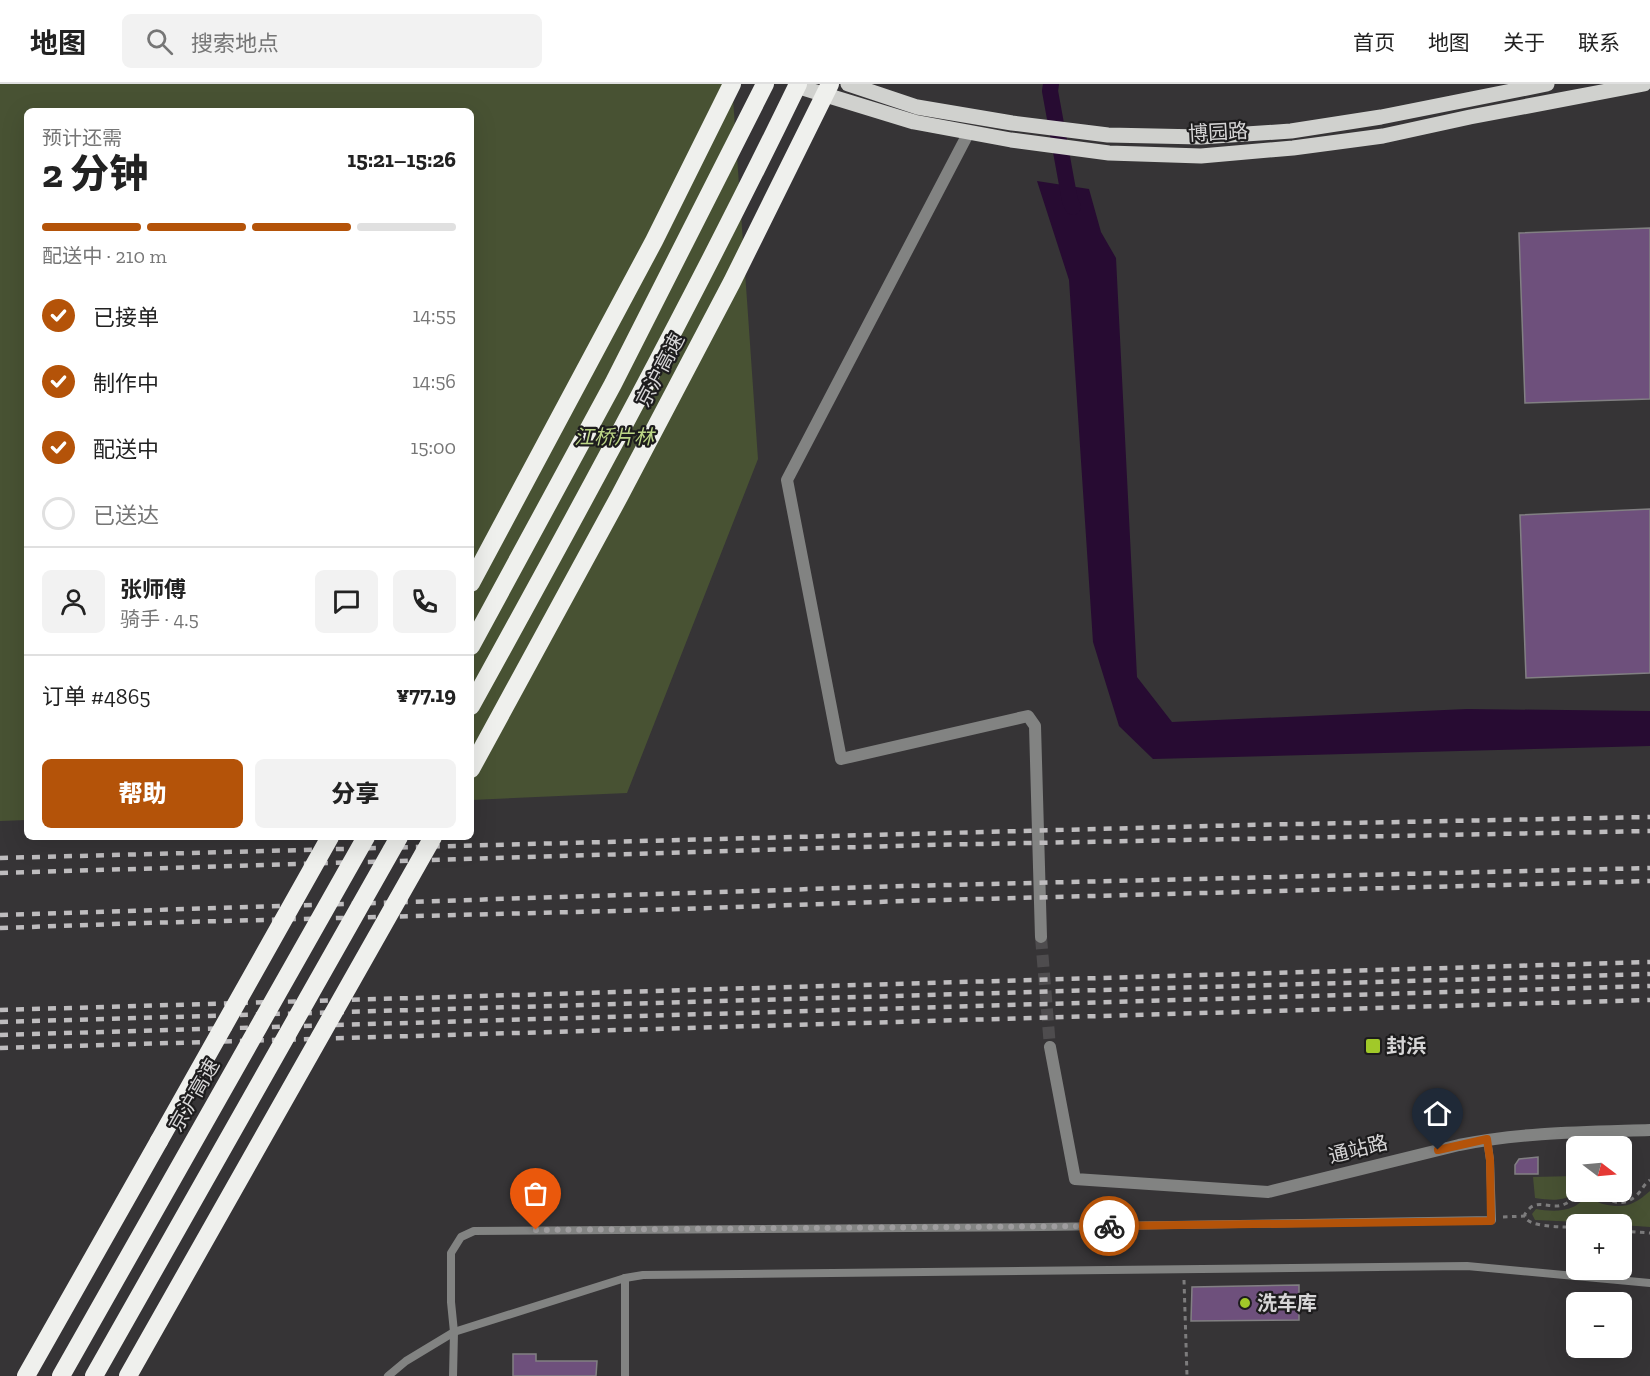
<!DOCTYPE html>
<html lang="zh">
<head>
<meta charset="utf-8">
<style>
	:root { --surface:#fff; --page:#f2f2f2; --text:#222; --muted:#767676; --line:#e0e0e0; --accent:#b45309 }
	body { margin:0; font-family:"Zilla Slab","Noto Sans SC",serif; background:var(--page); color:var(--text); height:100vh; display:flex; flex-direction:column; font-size:22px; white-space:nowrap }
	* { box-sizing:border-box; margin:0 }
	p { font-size:20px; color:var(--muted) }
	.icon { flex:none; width:33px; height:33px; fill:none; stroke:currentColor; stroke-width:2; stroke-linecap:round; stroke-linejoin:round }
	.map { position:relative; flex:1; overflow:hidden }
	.sheet { position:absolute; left:24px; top:24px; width:450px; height:732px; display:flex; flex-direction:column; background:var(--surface); border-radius:9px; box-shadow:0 6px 24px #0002 }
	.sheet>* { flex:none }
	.needle { width:39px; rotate:106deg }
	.buttons { position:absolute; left:1566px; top:1052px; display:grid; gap:12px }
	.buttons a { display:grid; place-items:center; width:66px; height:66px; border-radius:9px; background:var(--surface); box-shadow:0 6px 24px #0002; font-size:30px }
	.pin { position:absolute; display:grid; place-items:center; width:51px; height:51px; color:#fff; margin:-62px -26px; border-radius:50% 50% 50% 0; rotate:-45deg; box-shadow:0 0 6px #0007 }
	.pin .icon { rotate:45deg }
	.courier { position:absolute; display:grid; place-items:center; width:60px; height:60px; margin:-30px; border:4px solid #b45309; border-radius:50%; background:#fff; color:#222; box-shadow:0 2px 8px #0007 }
	.headline em { font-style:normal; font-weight:800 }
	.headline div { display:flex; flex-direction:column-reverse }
	.headline { display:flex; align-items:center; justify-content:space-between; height:102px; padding:0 18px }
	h1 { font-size:39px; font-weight:800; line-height:45px }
	.bar { display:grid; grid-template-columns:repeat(4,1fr); gap:9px 6px; align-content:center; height:72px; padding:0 18px }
	.bar i { height:8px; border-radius:4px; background:var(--line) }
	.bar .active { background:var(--accent) }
	.bar p { grid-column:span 4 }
	.line { display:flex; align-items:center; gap:15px; padding:0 18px; border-top:2px solid var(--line) }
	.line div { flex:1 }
	.round { display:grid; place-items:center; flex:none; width:63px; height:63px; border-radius:9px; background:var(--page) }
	ol { padding:0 18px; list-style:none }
	li { display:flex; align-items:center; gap:18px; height:66px }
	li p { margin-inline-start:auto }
	li .icon { padding:6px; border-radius:50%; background:var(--accent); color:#fff; stroke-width:4 }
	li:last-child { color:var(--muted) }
	li i { width:33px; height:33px; border:3px solid var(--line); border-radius:50% }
	.button { display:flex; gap:12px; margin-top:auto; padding:12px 18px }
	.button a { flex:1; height:69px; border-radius:9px; background:var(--accent); color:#fff; font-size:24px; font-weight:800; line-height:69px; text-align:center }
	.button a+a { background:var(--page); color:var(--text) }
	header { display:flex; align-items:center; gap:36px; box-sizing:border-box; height:84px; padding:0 30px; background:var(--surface); border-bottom:2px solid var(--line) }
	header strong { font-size:28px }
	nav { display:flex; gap:33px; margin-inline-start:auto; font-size:21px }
	.search { width:420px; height:54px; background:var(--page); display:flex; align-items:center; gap:15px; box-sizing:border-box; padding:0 21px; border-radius:9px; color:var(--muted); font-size:22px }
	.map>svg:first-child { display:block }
	.green { fill:#485233 }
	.water { fill:#270b32 }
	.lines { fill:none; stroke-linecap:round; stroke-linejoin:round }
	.canal { stroke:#270b32; stroke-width:16 }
	.building { fill:#6e507c; stroke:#828083; stroke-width:1.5 }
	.minor-tunnel { stroke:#4e4c4e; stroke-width:12; stroke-dasharray:12 6; stroke-linecap:butt }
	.path { stroke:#7d7c7d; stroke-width:3; stroke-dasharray:4.5 4.5; stroke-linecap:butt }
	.service { stroke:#828382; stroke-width:8 }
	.minor { stroke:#828382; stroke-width:12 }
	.primary { stroke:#d0d1ce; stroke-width:15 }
	.motorway { stroke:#eff0ed; stroke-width:18 }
	.rail { stroke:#bebcbe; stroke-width:4.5; stroke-dasharray:8 8; stroke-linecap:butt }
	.motorway-bridge { stroke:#eff0ed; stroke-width:18 }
	.done { stroke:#9f9d9f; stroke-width:6; stroke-dasharray:0 10.8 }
	.route { stroke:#b45309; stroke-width:8 }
	.poi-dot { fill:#a1c929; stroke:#1d1c1d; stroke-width:2 }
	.labels { text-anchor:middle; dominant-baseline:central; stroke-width:4.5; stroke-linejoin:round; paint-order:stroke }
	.street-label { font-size:20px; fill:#d7d6d7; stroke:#1d1c1d }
	.park-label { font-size:20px; font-style:italic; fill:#bcd686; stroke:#1d1c1d }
	.poi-label { font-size:20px; font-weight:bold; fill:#d7d6d7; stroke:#1d1c1d; text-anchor:start }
</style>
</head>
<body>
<header>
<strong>地图</strong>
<div class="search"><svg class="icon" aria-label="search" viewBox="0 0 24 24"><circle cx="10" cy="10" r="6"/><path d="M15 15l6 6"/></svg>搜索地点</div>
<nav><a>首页</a><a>地图</a><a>关于</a><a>联系</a></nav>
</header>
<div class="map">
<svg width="1650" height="1292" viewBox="0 0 1650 1292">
	<rect width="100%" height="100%" fill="#363436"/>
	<g class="green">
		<polygon points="0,0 732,0 758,375 627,709 471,716 471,27 27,27 27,736 0,737"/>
		<path d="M 1576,1092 L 1576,1107 L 1581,1107 C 1563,1117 1555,1117 1535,1114 L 1533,1093 Z"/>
		<path d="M 1650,1107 L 1650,1143 L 1622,1141 L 1622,1140 L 1535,1136 L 1532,1130 L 1536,1125 C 1548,1127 1562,1128 1573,1123 C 1578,1121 1580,1117 1585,1116 C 1592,1114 1597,1118 1603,1120 C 1625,1125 1634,1121 1650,1107 Z"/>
	</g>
	<polygon class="water" points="1037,97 1089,105 1101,148 1116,174 1137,593 1172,638 1467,625 1650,627 1650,662 1153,675 1119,642 1093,558 1069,196"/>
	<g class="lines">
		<polyline class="canal" points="1051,0 1050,7 1070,117 1073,123"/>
	</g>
	<g class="building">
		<polygon points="1650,144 1650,315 1525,319 1519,149"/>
		<polygon points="1650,425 1650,589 1526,594 1520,431"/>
		<polygon points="1538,1073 1538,1090 1515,1090 1515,1081 1519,1075"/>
		<polygon points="1299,1201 1299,1236 1191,1237 1192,1203"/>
		<polygon points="513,1270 536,1270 536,1277 597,1277 596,1292 513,1292"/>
	</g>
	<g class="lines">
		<polyline class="minor-tunnel" points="1041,853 1050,963"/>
		<g class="path">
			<polyline points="1503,1133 1525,1132"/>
			<path d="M 1576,1143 C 1567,1143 1522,1144 1525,1130 C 1526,1128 1530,1124 1531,1123 C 1539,1118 1547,1122 1555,1122 C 1565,1123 1576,1113 1585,1108 C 1604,1111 1619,1128 1637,1111 C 1642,1106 1644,1100 1650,1096"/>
			<polyline points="1622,1147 1650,1149"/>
			<polyline points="1184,1196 1187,1292"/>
		</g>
		<g class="service">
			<polyline points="388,1292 406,1277 454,1248 625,1194 643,1191 1467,1182 1650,1199"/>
			<polyline points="453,1292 454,1248 451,1218 451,1169 461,1153 474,1147 1042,1143 1492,1136 1490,1076 1487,1055"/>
			<polyline points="625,1292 625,1194"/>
		</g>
		<g class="minor">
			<polyline points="969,48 787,396 841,675 1028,632 1035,642 1041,853"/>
			<path d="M 1050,963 L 1075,1095 L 1268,1108 L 1459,1061 C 1522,1048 1586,1048 1650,1046"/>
		</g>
		<g class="primary">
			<polyline points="796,0 803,4 914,38 1011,56 1109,69 1201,72 1293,64 1383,52 1470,33 1644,0"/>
			<polyline points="848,0 917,23 1012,39 1108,51 1201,53 1291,47 1381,33 1547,0"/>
		</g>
		<g class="motorway">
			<polyline points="471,499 654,157 732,0"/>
			<polyline points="471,562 613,300 765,0"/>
			<polyline points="26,1292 159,1057"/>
		</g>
		<g class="rail">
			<polyline points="0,774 1248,741 1650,733"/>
			<polyline points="0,789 926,761 1650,747"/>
			<polyline points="0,831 905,802 1650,784"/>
			<polyline points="0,844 144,839 652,826 905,817 1650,797"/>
			<polyline points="0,926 1650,878"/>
			<polyline points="0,938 1650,890"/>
			<polyline points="0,951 1650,902"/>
			<polyline points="0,964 1650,916"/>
		</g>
		<g class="motorway-bridge">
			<path d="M 471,622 C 584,417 696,211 798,0"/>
			<polyline points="471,685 619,413 732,198 830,0"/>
			<polyline points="159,1057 330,753"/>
			<polyline points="61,1292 366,753"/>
			<polyline points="94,1292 399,753"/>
			<polyline points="128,1292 433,753"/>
		</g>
	</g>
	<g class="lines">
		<polyline class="done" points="536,1146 1109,1142"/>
		<polyline class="route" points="1109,1142 1491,1137 1490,1076 1487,1055 1438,1066"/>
	</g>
	<g class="poi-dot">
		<rect x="1365" y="954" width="16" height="16" rx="3"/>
		<circle cx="1245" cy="1219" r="6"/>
	</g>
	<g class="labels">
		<g class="street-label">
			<text transform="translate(1218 48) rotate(-3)">博园路</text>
			<text transform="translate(660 286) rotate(-62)">京沪高速</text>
			<text transform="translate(194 1011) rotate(-60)">京沪高速</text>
			<text transform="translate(1358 1065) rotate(-14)">通站路</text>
		</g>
		<g class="park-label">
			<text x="614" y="353">江桥片林</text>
		</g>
		<g class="poi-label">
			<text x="1386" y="962">封浜</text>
			<text x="1257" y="1219">洗车库</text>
		</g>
	</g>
</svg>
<div class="buttons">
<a><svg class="needle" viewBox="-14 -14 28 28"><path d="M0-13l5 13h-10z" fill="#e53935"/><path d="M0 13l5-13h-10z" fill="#767676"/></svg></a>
<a>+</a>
<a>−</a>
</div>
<div class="pin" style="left:536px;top:1146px;background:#ea580c"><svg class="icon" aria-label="bag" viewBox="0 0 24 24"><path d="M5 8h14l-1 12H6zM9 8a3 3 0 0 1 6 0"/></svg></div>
<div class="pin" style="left:1438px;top:1066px;background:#1f2937"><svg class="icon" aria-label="home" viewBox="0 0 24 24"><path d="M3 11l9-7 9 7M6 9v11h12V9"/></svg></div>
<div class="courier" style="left:1109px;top:1142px"><svg class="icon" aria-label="bike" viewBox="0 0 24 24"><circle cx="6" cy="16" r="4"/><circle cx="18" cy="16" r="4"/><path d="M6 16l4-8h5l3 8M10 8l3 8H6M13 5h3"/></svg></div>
<section class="sheet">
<div class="headline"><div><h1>2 分钟</h1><p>预计还需</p></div><em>15:21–15:26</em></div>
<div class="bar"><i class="active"></i><i class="active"></i><i class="active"></i><i></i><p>配送中 · 210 m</p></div>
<ol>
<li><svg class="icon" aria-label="check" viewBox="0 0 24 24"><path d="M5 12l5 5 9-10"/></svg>已接单<p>14:55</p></li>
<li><svg class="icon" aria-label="check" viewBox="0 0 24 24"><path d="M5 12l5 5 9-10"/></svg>制作中<p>14:56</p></li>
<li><svg class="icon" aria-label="check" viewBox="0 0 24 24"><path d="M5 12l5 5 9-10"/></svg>配送中<p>15:00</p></li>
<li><i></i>已送达</li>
</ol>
<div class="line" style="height:108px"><a class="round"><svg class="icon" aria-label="person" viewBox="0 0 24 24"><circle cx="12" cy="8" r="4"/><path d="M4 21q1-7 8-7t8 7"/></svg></a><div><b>张师傅</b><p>骑手 · 4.5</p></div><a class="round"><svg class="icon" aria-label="chat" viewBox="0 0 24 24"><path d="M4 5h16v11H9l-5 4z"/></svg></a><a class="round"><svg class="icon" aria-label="phone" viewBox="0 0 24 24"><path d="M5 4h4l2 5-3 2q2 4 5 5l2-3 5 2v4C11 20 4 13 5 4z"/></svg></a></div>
<div class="line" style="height:78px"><div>订单 #4865</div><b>¥77.19</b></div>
<div class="button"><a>帮助</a><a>分享</a></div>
</section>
</div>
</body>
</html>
